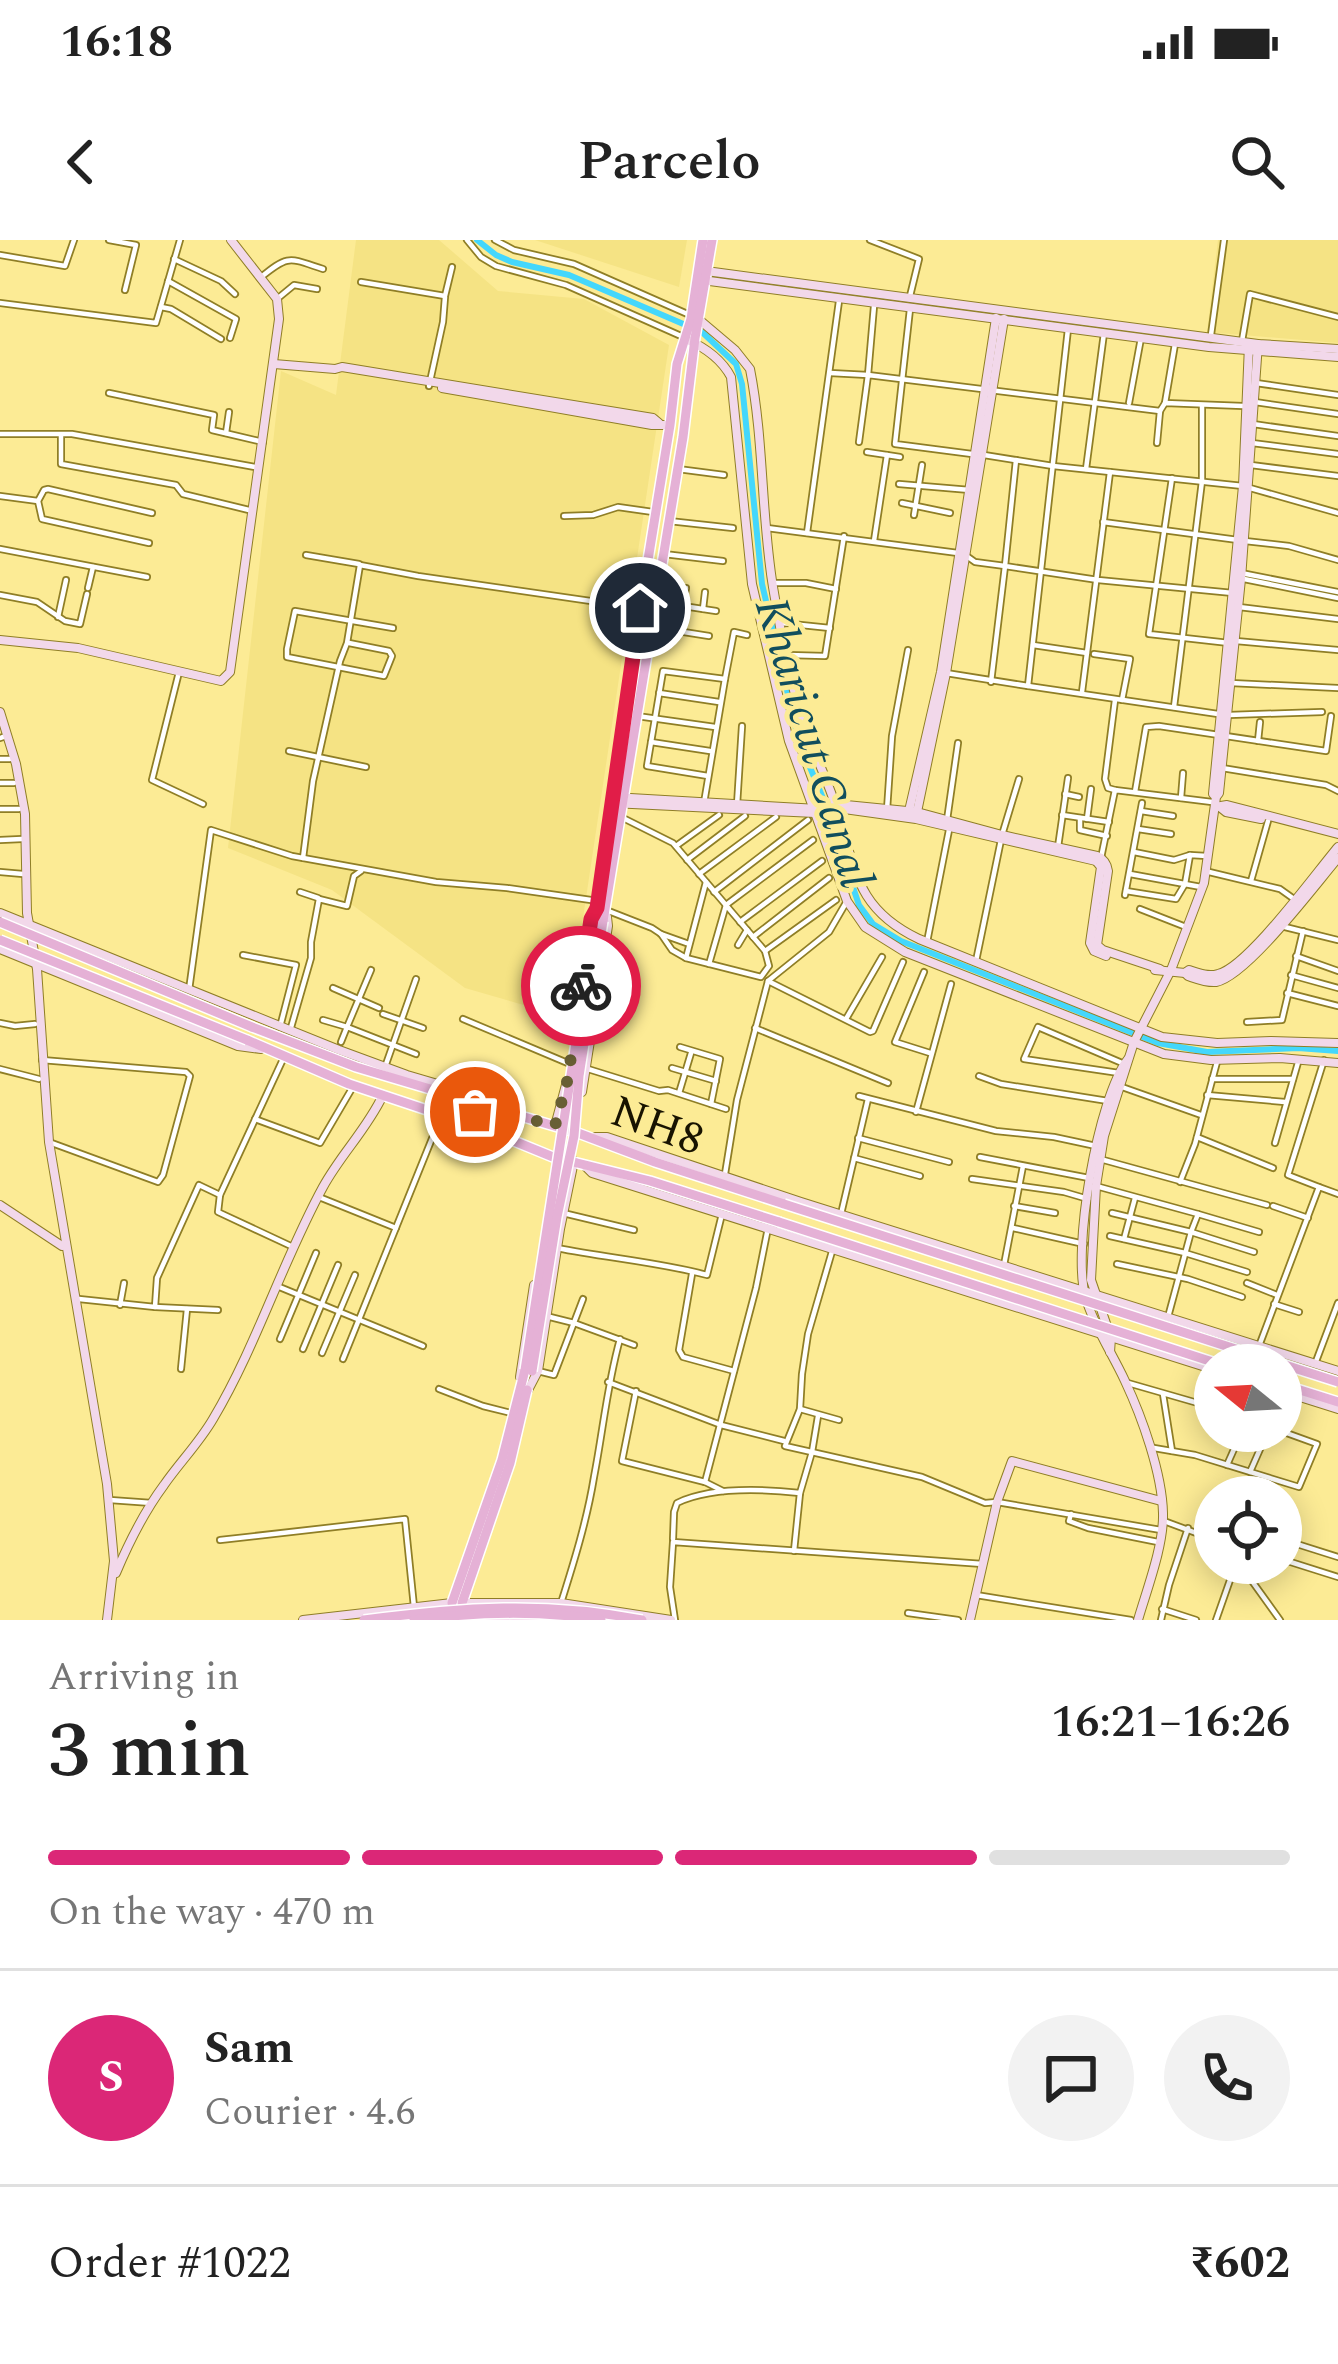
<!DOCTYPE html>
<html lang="en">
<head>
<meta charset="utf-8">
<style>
	:root { --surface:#fff; --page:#f2f2f2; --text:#222; --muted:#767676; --line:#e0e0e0; --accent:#db2777 }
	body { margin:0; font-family:Spectral,serif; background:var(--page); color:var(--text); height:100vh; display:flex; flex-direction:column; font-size:45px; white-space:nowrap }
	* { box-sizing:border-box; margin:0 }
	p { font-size:39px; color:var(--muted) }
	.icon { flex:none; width:66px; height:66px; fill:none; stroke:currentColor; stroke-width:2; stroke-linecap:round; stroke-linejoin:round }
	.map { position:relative; height:1380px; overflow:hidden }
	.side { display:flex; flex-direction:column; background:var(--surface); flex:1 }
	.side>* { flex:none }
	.needle { width:78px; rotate:288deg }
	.tools { position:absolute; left:1194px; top:1104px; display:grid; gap:24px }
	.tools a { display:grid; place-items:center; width:108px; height:108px; border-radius:50%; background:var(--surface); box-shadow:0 6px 30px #0003; font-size:60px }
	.pin { position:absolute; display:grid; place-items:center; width:102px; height:102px; color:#fff; margin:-51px; border:6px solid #fff; border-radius:50%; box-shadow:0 3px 12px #0007 }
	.courier { position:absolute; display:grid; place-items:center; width:120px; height:120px; margin:-60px; border:9px solid #e11d48; border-radius:50%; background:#fff; color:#222; box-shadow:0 3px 15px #0007 }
	.head em { font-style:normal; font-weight:600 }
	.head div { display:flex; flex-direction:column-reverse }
	.head { display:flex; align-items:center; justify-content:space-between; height:204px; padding:0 48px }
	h1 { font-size:78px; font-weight:600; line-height:90px }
	.bar { display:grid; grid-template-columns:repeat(4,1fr); gap:18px 12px; align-content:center; height:144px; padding:0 48px }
	.bar i { height:15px; border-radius:9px; background:var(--line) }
	.bar .active { background:var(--accent) }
	.bar p { grid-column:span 4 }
	.line { display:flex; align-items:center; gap:30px; padding:0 48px; border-top:3px solid var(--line) }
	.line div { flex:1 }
	.round { display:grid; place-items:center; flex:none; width:126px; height:126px; border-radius:63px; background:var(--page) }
	.status { display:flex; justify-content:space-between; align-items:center; height:84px; padding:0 60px; background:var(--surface); direction:ltr }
	.status svg { height:33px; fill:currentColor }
	header { display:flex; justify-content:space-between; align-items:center; height:156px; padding:0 48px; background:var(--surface); font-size:54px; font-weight:600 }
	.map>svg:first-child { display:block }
	.built { fill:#f5e384 }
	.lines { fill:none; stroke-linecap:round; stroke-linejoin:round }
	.canal { stroke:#44d7fc; stroke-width:6 }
	.street-casing { stroke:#8f7e26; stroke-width:8 }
	.secondary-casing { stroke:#8f7e26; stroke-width:10 }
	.primary-casing { stroke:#fff; stroke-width:12 }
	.street { stroke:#fff; stroke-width:4.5 }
	.secondary { stroke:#f2d8ea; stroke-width:8 }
	.primary { stroke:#e5b1d6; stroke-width:9 }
	.primary-bridge-casing { stroke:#fff; stroke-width:12; stroke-linecap:butt }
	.primary-bridge { stroke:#e5b1d6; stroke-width:9 }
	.done { stroke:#685f34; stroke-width:12; stroke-dasharray:0 21.6 }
	.route { stroke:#e11d48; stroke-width:15 }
	.labels { text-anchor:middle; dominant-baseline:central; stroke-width:10; stroke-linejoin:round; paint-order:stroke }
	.street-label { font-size:45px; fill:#181300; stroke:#fceb95 }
	.water-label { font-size:48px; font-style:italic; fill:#114e5d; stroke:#fceb95 }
</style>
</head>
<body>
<div class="status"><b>16:18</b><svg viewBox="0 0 49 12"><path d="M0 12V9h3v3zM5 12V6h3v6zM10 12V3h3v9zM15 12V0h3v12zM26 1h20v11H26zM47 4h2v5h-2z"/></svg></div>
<header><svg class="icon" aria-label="back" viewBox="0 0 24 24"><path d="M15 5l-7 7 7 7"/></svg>Parcelo<svg class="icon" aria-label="search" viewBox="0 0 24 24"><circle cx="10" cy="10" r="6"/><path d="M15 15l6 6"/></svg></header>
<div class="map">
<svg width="1338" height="1380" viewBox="0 0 1338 1380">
	<rect width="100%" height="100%" fill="#fceb95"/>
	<g class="built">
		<polygon points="356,0 439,0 498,51 584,59 669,105 568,778 465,748 332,650 228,608 281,131 336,155"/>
		<polygon points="535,0 687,0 679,47"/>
		<polygon points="1218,0 1338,0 1338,103 1207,92"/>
	</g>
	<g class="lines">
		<polyline class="canal" points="477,0 496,15 512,22 569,35 702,92 736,124 742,144 762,344 799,501 822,556 859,665 873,684 901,701 1158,803 1207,812 1298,808 1338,811"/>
		<defs>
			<g id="street">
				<polyline points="109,0 136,5 125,50"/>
				<polyline points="467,0 481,17 496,26 566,45 681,96"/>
				<polyline points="495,0 514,10 574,24 692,76"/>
				<polyline points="870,0 919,19 910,56"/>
				<polyline points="0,15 65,26 74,0"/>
				<polyline points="174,19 221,41 235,54"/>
				<path d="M 260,38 C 289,14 289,18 323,29"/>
				<polyline points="168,41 236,79 230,98"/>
				<polyline points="361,42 445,56 452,27"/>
				<polyline points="277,59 294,45 317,49"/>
				<polyline points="0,63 156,83 180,0"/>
				<polyline points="161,67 171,69 221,99"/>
				<polyline points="910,69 895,204 972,214"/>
				<polyline points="1211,95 1224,0"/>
				<polyline points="1242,101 1250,54 1338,77"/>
				<polyline points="830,133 868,135 874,66"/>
				<polyline points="1256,143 1338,155"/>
				<polyline points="429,146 443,82 445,57"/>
				<polyline points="109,153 214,175 212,190 263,202"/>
				<polyline points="1255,162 1338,174"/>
				<polyline points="1129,163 1141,98"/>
				<polyline points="1165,163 1175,104"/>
				<polyline points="1253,184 1338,196"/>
				<polyline points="226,193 229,172"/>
				<polyline points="0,194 72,194 255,227"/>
				<polyline points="61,196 61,224 176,245 183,254 253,271"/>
				<polyline points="859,202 868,135 1160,171"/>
				<polyline points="1157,203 1160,171 1165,163 1243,166"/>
				<polyline points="1252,203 1338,214"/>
				<polyline points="867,212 887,215"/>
				<polyline points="984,215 1053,226 1243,246 1338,273"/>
				<polyline points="1016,220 1005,326 1098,340 1233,353"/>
				<polyline points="1251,225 1338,236"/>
				<polyline points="678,229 724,235"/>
				<polyline points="1086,229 1104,93"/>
				<polyline points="1172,238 1149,394 1229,403"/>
				<polyline points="899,244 970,250"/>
				<polyline points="0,256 38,261"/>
				<polyline points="902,263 950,273"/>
				<polyline points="914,275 922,225"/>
				<polyline points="564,276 593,275 618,267 653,272"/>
				<polyline points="669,281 733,288"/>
				<polyline points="1103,282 1238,300"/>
				<polyline points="767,288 958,313"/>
				<polyline points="807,293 839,61"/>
				<polyline points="874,301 887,215 900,217"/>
				<polyline points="1245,301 1289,306 1338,320"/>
				<polyline points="149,303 42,279 38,261 44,250 48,249 152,273"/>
				<polyline points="0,309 147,337"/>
				<polyline points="664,314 723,321"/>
				<polyline points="306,315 359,324"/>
				<polyline points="968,317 975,322 1005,326 991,442"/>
				<polyline points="1241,333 1338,352"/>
				<polyline points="1244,339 1338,358"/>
				<polyline points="772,343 806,343 836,349"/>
				<polyline points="88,348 93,327"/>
				<polyline points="0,355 37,362 65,381 80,384 87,354"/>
				<polyline points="657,362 716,371"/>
				<polyline points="683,366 686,348"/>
				<polyline points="1239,367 1338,379"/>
				<polyline points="703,369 705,352"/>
				<polyline points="58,377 66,340"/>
				<polyline points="782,383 830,388"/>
				<polyline points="652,387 709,396"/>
				<polyline points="678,391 681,367"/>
				<polyline points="1236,401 1338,410"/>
				<polyline points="349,403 389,411 392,416 384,436 287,417 287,409 295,371 393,388"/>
				<polyline points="1033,405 1087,413"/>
				<polyline points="1094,414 1130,419 1122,460"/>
				<polyline points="788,415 825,416 844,296"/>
				<polyline points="179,432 152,540 203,564"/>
				<polyline points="946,433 1028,446 1068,89"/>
				<polyline points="725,439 734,392 747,395"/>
				<polyline points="1231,443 1338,448"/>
				<polyline points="1028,446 1218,474"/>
				<polyline points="1082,452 1110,232"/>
				<polyline points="659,453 719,462"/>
				<polyline points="1115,460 1105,539 1108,548 1115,550"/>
				<polyline points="1174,467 1202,241 1202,166"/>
				<polyline points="1229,475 1322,472"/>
				<polyline points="637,476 715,487"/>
				<polyline points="0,498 3,497"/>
				<polyline points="1258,501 1260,482"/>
				<polyline points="651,502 710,511"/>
				<polyline points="289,511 366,527"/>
				<polyline points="0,519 10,519"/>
				<polyline points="1222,528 1326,545 1338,551"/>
				<polyline points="0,543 14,543"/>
				<polyline points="1135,552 1146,487 1159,486 1326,511 1331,476"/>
				<polyline points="1065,554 1079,557"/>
				<polyline points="1181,558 1183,533"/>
				<polyline points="704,563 725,439 663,431 647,526 708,536"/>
				<polyline points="737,565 742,486"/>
				<polyline points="0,569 19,569"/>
				<polyline points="887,570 892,496 908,410"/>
				<polyline points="1141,571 1173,576"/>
				<polyline points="1062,575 1109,582"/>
				<polyline points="1080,578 1080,590 1107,596"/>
				<polyline points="1087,579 1091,549"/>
				<polyline points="947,580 958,503"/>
				<polyline points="1138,589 1171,594"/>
				<polyline points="0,600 22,599"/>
				<polyline points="676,606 719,575"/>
				<polyline points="1058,607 1068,538"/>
				<polyline points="1134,612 1174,620 1190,615 1207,616"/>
				<polyline points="303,618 313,541 340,421 347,403 360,325 418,336 639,368"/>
				<polyline points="1101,618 1115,550 1212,562"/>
				<polyline points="687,620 745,576"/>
				<polyline points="1205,631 1280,649 1294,659"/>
				<polyline points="0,632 23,634"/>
				<polyline points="699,634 776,577"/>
				<polyline points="1130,634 1201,647"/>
				<polyline points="1251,641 1268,581"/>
				<polyline points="1126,651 1176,659 1185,644 1190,615"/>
				<polyline points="300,652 318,658"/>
				<polyline points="714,652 808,580"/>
				<polyline points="1125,655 1142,563"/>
				<polyline points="1140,669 1186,687"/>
				<polyline points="606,670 652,688 661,694 672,710 686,718 761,737 769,726 765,711 673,603 621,577"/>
				<polyline points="740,682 822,621"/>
				<polyline points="1285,687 1338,700"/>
				<polyline points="661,694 689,704"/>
				<polyline points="753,697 829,638"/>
				<polyline points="927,702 949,590"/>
				<polyline points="738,705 747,690"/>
				<polyline points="765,711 836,660"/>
				<polyline points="243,715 296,725 280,787"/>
				<polyline points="1296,716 1338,731"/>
				<polyline points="686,718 706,642"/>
				<polyline points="976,721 1002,595 1019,539"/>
				<polyline points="709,724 726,665 813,600"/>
				<polyline points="924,732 895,802 930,813"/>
				<polyline points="1291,735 1338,748"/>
				<polyline points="768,741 870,792 873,791 903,722"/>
				<polyline points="333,748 379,768"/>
				<polyline points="189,750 211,590 292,616 436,642 507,648 598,661"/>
				<polyline points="1287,753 1338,766"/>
				<polyline points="383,774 423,788"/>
				<polyline points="463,779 570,824"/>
				<polyline points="846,779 882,717"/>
				<polyline points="323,780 347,787 371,730"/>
				<polyline points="1247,782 1282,780 1303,691"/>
				<polyline points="0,783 15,786 35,784"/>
				<polyline points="755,788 888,843"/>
				<polyline points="290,791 311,718 311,702 319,659 347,666 354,636 361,631"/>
				<polyline points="341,802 347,787 416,814"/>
				<polyline points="680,807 720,819 711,864"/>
				<polyline points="42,820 186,832 190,836 163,935 158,942 49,902"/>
				<polyline points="385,827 416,739"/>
				<polyline points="672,828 716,841"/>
				<polyline points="0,829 39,839"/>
				<polyline points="588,829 659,851 668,850 726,869"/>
				<polyline points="1119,833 1024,819 1038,787 1122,823"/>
				<polyline points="979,836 1001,844 1108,861"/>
				<polyline points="1212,839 1293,839"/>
				<polyline points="1122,847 1201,875"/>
				<polyline points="679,853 691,813"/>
				<polyline points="1207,855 1285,862"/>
				<polyline points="859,856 996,891 1054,897 1096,906"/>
				<polyline points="916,872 951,744"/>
				<polyline points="255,879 320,903 354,845"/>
				<polyline points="1197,897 1273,928"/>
				<polyline points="858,898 949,922"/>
				<polyline points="1275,903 1299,819"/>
				<polyline points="980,917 1089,938"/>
				<polyline points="854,918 920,936"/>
				<polyline points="1100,919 1267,965"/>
				<polyline points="725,934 737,860 768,741 829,692 847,661"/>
				<polyline points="972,939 1064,952 1088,959"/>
				<polyline points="1180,942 1195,904 1217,822"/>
				<polyline points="1096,946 1198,974 1191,992 1254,1012"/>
				<polyline points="1319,947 1288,935 1324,820"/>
				<polyline points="220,955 218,972 293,1007"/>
				<polyline points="319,957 396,988"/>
				<polyline points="1014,966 1055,973"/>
				<polyline points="1273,966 1308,978"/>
				<polyline points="563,973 634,990"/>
				<polyline points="1112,973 1191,992 1168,1077"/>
				<polyline points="841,974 868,859"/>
				<polyline points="1198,974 1259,992"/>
				<polyline points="1013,988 1084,1004"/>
				<polyline points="1110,996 1185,1013 1247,1032"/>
				<polyline points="1124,999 1135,958"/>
				<path d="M 557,1008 C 607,1018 658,1022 707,1035 L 722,974"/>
				<polyline points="833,1008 808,1094 802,1134 800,1169 785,1206 922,1237 985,1263 997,1262 1161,1290"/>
				<polyline points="1117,1024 1188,1039 1242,1057"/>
				<polyline points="1004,1025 1023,926"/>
				<polyline points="692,1034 679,1110 683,1117 734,1131"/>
				<polyline points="1247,1043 1277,1055"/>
				<polyline points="277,1046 423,1106"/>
				<polyline points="79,1059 155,1067 157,1038 199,945 220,955 284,817"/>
				<polyline points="1274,1064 1299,1072"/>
				<polyline points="120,1065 124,1043"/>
				<polyline points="155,1067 218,1070"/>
				<polyline points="546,1076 574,1083 634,1105"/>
				<polyline points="280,1099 316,1013"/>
				<polyline points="1259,1106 1319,947 1338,954"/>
				<polyline points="303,1109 338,1025"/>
				<polyline points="322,1113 355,1035"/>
				<polyline points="343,1119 433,896"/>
				<polyline points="1315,1124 1338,1063"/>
				<polyline points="181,1129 187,1069"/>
				<polyline points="538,1131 554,1135 583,1059"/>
				<polyline points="608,1142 721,1185 784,1201"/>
				<polyline points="1128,1143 1215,1168"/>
				<polyline points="439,1149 483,1166 515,1174"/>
				<polyline points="636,1151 622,1221 705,1242 723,1251"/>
				<polyline points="1163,1154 1172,1211"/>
				<polyline points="800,1169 839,1180"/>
				<polyline points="1154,1208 1195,1215 1299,1247 1317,1204 1281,1191"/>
				<polyline points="1227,1225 1242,1191"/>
				<polyline points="1250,1232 1268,1191"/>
				<polyline points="705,1242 756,1048 768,988"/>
				<polyline points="110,1260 152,1263"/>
				<polyline points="1071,1274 1069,1281 1088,1288 1158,1302"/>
				<polyline points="1164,1281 1215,1300"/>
				<path d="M 673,1299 L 674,1272 L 677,1263 C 710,1247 763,1249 800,1253"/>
				<polyline points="1281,1299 1338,1317"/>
				<polyline points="220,1300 405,1279 414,1367"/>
				<polyline points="794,1311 800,1253 812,1212 818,1176"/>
				<polyline points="1281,1319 1338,1337"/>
				<polyline points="1239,1323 1280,1380"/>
				<polyline points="976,1355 1131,1380"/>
				<path d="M 561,1363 C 574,1322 587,1280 594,1237 C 603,1191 607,1145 620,1099"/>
				<polyline points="1162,1369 1196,1380"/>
				<polyline points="908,1373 958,1380"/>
				<polyline points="675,1380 670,1347 673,1302 983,1324"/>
				<polyline points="1161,1380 1169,1345 1188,1288"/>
				<polyline points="1216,1380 1236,1323"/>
			</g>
			<g id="secondary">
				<polyline points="706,31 1258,104 1338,109"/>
				<polyline points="702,40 1209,107 1338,117"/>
				<path d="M 696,77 L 735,110 L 750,129 C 764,200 761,275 773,347 C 781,394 790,445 806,490 C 814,513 825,535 833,558 C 856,622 850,666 919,699 L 1162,797 L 1217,803 L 1271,801 L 1338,803"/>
				<path d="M 686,99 C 704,107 722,120 731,137 L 752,344 L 789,501 L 847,661 L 865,687 L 905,712 L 1164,814 L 1211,820 L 1280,818 L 1338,823"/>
				<polyline points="274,124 335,129 342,127 653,178 659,183"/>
				<polyline points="442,148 652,185 670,185"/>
				<polyline points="0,400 78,408 221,441 230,432 279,79 277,59 231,0"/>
				<polyline points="0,472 16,524 25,574 27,673 37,729 49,902 107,1244 114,1321 107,1380"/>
				<polyline points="1215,556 1213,554 1243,246 1249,105"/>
				<polyline points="612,563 815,573 818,569 613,557"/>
				<polyline points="1215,567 1227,565 1338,594"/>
				<polyline points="1221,568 1226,572 1261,579"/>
				<polyline points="909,571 941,432 996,78"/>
				<polyline points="917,572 946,433 1004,79"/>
				<path d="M 1101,618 L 1096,621 L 916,579 L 830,567 L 836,564 L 917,572 L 1002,595 L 1097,616 C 1104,619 1107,623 1108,631 L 1097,705 L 1103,710 L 1160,729"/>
				<polyline points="1096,621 1101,627 1090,703 1094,711 1106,716"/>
				<polyline points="0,673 339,810 407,835 482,857 502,867"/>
				<polyline points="0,709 238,806 261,809"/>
				<path d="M 1155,730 L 1185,733 L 1189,730 C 1198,733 1208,737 1218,734 C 1248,727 1315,634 1338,607"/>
				<path d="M 1185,733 L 1188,736 C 1197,739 1207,743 1216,742 C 1247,736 1315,645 1338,618"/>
				<path d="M 1128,819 C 1098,857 1071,1012 1086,1059 C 1095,1088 1112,1113 1125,1141 C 1142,1177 1162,1233 1163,1273 C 1164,1305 1147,1349 1138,1380"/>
				<polyline points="582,852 608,686 607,677"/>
				<polyline points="555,886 567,841"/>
				<polyline points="595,897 607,897 801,962 1338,1131"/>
				<polyline points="584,925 592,933 1215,1130"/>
				<polyline points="0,965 62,1006 66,1005"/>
				<polyline points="1110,1112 1111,1098 1091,1040 1096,946 1104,896 1134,802 1171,730 1204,643 1216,557 1219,553 1241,339 1258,104"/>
				<polyline points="520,1137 534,1045"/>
				<polyline points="1281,1151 1338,1169"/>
				<polyline points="527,1152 538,1131 560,989 574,921"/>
				<path d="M 116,1333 C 129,1302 144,1272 164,1245 C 180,1222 199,1203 213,1179 C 257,1105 282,1022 323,947 C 341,914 367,889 383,855"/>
				<polyline points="462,1363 561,1363 671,1380"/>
				<polyline points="303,1380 452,1363"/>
				<polyline points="460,1380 562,1380"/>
				<polyline points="970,1380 997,1262 1012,1221 1161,1261"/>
			</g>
			<g id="primary">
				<polyline points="595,681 639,375 670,185 677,124 691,79 703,0"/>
				<polyline points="603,681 683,197 695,98 712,0"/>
				<polyline points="252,787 356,827 578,893 655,922 784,964"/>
				<polyline points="247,800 349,844 487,890 553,917 650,941 779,982"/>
				<polyline points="1281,1144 1338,1162"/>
				<polyline points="452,1363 502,1220 525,1130"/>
				<polyline points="462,1363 510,1223 527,1150"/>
			</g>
		</defs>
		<use href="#street" class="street-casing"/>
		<use href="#secondary" class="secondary-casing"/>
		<use href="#primary" class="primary-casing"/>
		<use href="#street" class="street"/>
		<use href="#secondary" class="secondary"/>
		<use href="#primary" class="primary"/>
		<defs>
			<g id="primary-bridge">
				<polyline points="0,682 252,787"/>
				<polyline points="0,700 247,800"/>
				<polyline points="784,964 1338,1142"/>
				<polyline points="779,982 1222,1125"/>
				<polyline points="525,1130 595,681"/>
				<polyline points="532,1131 557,977 574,896 579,836 603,681"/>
				<path d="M 364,1380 C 461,1367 546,1361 642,1380"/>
				<path d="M 414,1380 C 477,1372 539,1370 601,1380"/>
			</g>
		</defs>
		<use href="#primary-bridge" class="primary-bridge-casing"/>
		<use href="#primary-bridge" class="primary-bridge"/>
	</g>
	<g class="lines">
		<polyline class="done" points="475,872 486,867 555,886 568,838 581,746"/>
		<polyline class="route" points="581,746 591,679 597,668 640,368"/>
	</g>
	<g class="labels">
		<g class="street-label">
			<text transform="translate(657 886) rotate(20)">NH8</text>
		</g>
		<g class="water-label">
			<text transform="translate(813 503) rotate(73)">Kharicut Canal</text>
		</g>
	</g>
</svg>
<div class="tools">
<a><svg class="needle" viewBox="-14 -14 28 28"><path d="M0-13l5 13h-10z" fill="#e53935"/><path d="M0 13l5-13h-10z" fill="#767676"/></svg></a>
<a><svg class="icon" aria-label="locate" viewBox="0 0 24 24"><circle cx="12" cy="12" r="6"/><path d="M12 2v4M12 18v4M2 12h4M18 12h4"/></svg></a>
</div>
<div class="pin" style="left:475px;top:872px;background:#ea580c"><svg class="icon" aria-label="bag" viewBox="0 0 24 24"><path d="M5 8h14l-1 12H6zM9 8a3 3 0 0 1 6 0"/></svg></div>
<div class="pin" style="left:640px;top:368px;background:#1f2937"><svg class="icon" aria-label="home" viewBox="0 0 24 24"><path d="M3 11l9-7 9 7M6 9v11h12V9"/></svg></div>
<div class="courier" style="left:581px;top:746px"><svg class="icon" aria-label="bike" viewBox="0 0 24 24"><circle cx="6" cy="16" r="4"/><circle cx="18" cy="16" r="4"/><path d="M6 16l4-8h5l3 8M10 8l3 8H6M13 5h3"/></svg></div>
</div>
<section class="side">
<div class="head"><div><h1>3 min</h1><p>Arriving in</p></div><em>16:21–16:26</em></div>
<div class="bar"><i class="active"></i><i class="active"></i><i class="active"></i><i></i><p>On the way · 470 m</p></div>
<div class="line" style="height:216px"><b class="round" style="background:var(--accent);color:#fff">S</b><div><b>Sam</b><p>Courier · 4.6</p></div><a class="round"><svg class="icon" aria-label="chat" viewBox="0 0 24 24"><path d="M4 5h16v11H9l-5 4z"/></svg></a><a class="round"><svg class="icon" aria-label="phone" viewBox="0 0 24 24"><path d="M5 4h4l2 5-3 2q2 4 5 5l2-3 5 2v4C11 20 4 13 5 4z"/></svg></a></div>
<div class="line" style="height:156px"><div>Order #1022</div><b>₹602</b></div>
</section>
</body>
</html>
